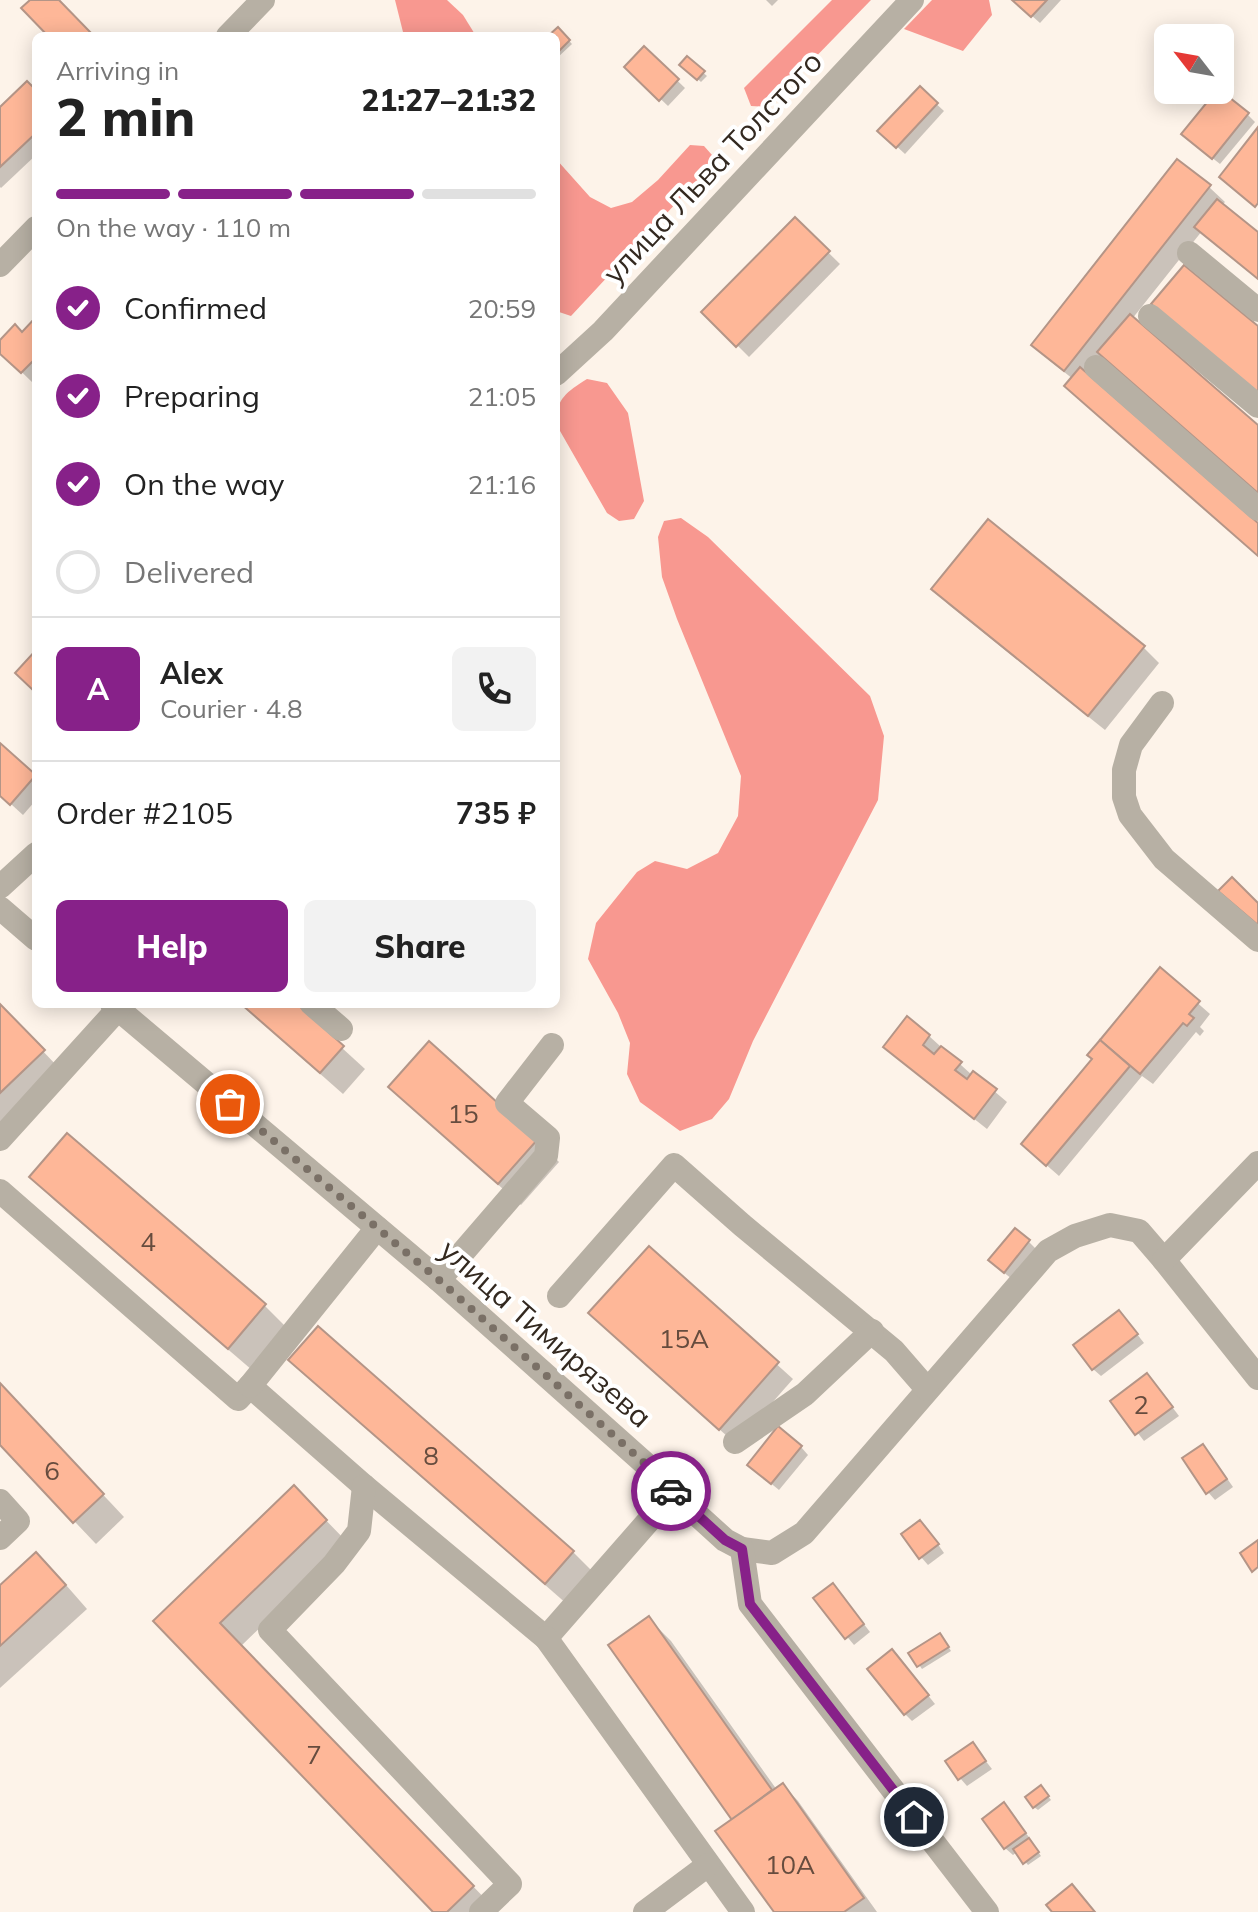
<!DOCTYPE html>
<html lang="en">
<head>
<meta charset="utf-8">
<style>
	:root { --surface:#fff; --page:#f2f2f2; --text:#222; --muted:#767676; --line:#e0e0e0; --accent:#872189 }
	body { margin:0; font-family:Mulish,sans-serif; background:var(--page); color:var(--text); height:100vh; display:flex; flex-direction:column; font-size:30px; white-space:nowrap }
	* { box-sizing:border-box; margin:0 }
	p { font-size:26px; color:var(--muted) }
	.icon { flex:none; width:44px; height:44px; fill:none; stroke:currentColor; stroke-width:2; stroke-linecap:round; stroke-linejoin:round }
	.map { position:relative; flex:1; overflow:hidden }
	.panel { position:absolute; left:32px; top:32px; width:528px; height:976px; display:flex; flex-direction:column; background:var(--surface); border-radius:12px; box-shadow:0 4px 20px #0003 }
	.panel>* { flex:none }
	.needle { width:52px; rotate:301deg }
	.controls { position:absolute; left:1154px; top:24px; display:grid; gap:16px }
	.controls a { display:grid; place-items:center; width:80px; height:80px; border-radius:12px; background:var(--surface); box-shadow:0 4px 20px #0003; font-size:40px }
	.pin { position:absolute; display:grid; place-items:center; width:68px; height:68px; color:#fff; margin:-34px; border:4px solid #fff; border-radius:50%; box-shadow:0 2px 8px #0007 }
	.courier { position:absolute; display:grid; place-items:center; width:80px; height:80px; margin:-40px; border:6px solid #872189; border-radius:50%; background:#fff; color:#222; box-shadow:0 2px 10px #0007 }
	.head em { font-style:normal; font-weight:800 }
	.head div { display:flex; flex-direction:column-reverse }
	.head { display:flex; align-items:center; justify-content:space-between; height:136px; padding:0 24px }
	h1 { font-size:52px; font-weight:800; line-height:60px }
	.bar { display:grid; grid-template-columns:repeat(4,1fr); gap:12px 8px; align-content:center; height:96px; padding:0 24px }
	.bar i { height:10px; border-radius:6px; background:var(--line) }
	.bar .active { background:var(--accent) }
	.bar p { grid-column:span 4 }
	.line { display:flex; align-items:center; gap:20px; padding:0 24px; border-top:2px solid var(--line) }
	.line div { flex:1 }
	.round { display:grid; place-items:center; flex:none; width:84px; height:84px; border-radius:12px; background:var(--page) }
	ol { padding:0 24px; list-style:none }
	li { display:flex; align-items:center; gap:24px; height:88px }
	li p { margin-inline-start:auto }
	li .icon { padding:8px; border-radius:50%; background:var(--accent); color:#fff; stroke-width:4 }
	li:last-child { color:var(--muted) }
	li i { width:44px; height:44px; border:4px solid var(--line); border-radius:50% }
	.cta { display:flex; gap:16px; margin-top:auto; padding:16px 24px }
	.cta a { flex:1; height:92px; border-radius:12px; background:var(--accent); color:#fff; font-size:32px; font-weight:800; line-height:92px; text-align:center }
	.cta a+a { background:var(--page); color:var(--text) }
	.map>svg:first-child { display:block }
	.forest { fill:#f89890 }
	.shadow { fill:#0003 }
	.building { fill:#feb798; stroke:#b49587; stroke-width:2 }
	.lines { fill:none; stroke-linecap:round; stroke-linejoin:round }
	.minor { stroke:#b7b0a4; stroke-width:24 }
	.done { stroke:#7a7066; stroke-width:8; stroke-dasharray:0 14.4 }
	.route { stroke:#872189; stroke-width:10 }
	.labels { text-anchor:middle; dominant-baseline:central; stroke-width:8; stroke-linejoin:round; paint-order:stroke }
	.number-label { font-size:26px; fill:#664c3e }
	.street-label { font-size:30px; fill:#332920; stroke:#fff }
</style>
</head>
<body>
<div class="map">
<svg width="1258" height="1912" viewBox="0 0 1258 1912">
	<rect width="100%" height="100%" fill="#fdf3e9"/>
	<g class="forest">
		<polygon points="395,0 447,0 463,15 476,36 404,36"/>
		<polygon points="832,0 871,0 767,107 751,106 744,88"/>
		<polygon points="932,0 989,0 992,15 963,51 904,29"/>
		<polygon points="690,145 704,146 712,155 706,171 571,316 556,311 556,159 590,197 611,208 632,202 658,180"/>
		<path d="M 587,379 L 607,383 L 628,413 L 644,501 L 634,519 L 619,521 L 607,513 L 556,424 C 556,398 567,392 587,379 Z"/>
		<polygon points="681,518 708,537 870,696 884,736 878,800 753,1041 729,1099 712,1119 680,1131 640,1102 627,1074 630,1043 618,1013 588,959 596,923 637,872 655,861 687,869 718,853 738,816 741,776 677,619 662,577 658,537 664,521"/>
	</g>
	<g class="shadow">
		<polygon points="766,0 778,0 772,6"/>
		<polygon points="1014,0 1061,0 1040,23"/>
		<polygon points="558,29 572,44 556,59 556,36 551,36"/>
		<polygon points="644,49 685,88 668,106 627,67"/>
		<polygon points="687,59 707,76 701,82 682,65"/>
		<polygon points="920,89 944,111 905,154 880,131"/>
		<polygon points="36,92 36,155 1,188 0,187 0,110"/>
		<polygon points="1248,115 1255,122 1220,164 1191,141"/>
		<polygon points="1209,187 1225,202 1222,205 1258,235 1258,278 1202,231 1132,319 1258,428 1258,491 1103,356 1087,376 1258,526 1258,554 1073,379 1049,360 1033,345"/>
		<polygon points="795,220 840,264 749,357 704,312"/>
		<polygon points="36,320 36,380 33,383 0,351 0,343 22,334"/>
		<polygon points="988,522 1144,648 1159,663 1105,730 949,605 934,589"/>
		<polygon points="0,745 36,778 36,800 23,815 0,794"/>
		<polygon points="1160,970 1210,1014 1200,1027 1204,1031 1200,1036 1196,1032 1153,1084 1142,1076 1059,1176 1035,1155 1094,1059 1090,1055"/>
		<polygon points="241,1004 294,1004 365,1069 343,1094"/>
		<polygon points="0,1006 58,1067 0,1123"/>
		<polygon points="929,1036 972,1075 974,1074 1007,1102 987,1129 897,1058"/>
		<polygon points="413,1109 537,1140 559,1162 521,1205"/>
		<polygon points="67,1136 265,1306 287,1328 252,1370 54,1200 31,1177"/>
		<polygon points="1029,1242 1036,1249 1012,1279 998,1268"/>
		<polygon points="649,1249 793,1379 736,1444 606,1329"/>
		<polygon points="1126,1320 1144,1343 1101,1376 1093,1369"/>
		<polygon points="291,1360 573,1552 595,1574 568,1605 313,1382"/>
		<polygon points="1154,1383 1179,1416 1144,1441 1113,1401"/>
		<polygon points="0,1385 124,1517 96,1544 0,1443"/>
		<polygon points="1203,1446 1210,1454 1233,1487 1215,1500 1208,1492"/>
		<polygon points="801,1447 808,1455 779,1490 757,1472"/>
		<polygon points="316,1510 348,1543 241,1646 495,1909 493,1912 436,1912 156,1621"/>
		<polygon points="928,1530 944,1553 928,1565 921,1557"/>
		<polygon points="59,1577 87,1609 0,1688 0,1588"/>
		<polygon points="840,1593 870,1632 854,1645 816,1599"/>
		<polygon points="649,1619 671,1641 777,1790 783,1785 798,1801 877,1912 776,1912 734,1820"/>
		<polygon points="943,1638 951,1651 922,1669 911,1654"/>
		<polygon points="899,1659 935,1704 912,1721 905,1714"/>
		<polygon points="973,1745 992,1769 967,1786 960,1778"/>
		<polygon points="1044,1791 1051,1800 1038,1810 1034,1807"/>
		<polygon points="1004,1805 1032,1841 1031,1842 1041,1856 1028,1865 1017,1852 1013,1855 1005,1848"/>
	</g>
	<g class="building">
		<polygon points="30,0 59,0 94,36 48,36 21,8"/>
		<polygon points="1012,0 1047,0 1031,17"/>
		<polygon points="558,27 570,40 556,54 556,36 548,36"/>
		<polygon points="644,46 679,79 659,101 624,67"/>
		<polygon points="687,56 705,71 697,80 679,65"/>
		<polygon points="27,81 36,90 36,133 0,167 0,107"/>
		<polygon points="920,86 938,103 896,148 877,131"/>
		<polygon points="1217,90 1220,90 1249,113 1212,159 1181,134"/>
		<polygon points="1258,127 1258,203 1255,207 1219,177"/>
		<polygon points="1177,159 1211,185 1064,371 1031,345"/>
		<polygon points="1217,199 1258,232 1258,279 1194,227"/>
		<polygon points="795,217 830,251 736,347 701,312"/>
		<polygon points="1184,265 1258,326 1258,394 1151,304"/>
		<polygon points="1130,314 1258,425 1258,493 1097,352"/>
		<polygon points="36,317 36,364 33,361 21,373 0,354 0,340 15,324 22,332"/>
		<polygon points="1080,367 1258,523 1258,556 1064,386"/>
		<polygon points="988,519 1145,646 1088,716 931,589"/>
		<polygon points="36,650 36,693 15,673"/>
		<polygon points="0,743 36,775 10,805 0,796"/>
		<polygon points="1232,877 1258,903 1258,925 1218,891"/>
		<polygon points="1160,967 1200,1001 1189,1014 1194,1018 1187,1026 1183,1023 1140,1074 1100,1040"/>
		<polygon points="0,1004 45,1050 0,1093"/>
		<polygon points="241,1004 297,1004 344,1046 320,1073"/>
		<polygon points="907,1016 930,1035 923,1045 934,1054 941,1046 962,1062 955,1070 967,1079 973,1071 997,1089 974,1119 883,1047"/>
		<polygon points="1100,1040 1130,1066 1046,1166 1021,1144 1092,1059 1087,1055"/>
		<polygon points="429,1041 538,1139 498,1184 388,1087"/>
		<polygon points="67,1133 266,1304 228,1349 29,1177"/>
		<polygon points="1015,1228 1030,1240 1004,1273 988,1260"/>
		<polygon points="649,1246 779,1362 719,1430 588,1313"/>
		<polygon points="1119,1310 1138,1334 1092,1370 1073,1345"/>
		<polygon points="318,1326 574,1551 545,1584 288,1360"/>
		<polygon points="1147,1373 1173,1407 1135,1435 1110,1401"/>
		<polygon points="0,1383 104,1494 73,1523 0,1445"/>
		<polygon points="778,1426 802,1446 771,1484 747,1465"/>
		<polygon points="1203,1444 1227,1479 1206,1494 1182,1458"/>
		<polygon points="294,1485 327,1520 220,1623 474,1886 447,1912 433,1912 153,1621"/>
		<polygon points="920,1520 939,1544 919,1559 901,1534"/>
		<polygon points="1258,1540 1258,1567 1252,1572 1240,1553"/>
		<polygon points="36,1552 66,1585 0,1646 0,1585"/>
		<polygon points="833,1583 864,1624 845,1639 813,1598"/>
		<polygon points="649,1616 772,1790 732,1820 608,1645"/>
		<polygon points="940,1633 949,1647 917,1667 908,1653"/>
		<polygon points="892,1649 929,1695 904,1715 867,1669"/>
		<polygon points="973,1742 986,1761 958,1780 945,1761"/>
		<polygon points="783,1783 864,1898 844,1912 774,1912 715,1831"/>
		<polygon points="1041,1785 1049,1796 1033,1808 1025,1797"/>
		<polygon points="1004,1802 1026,1833 1004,1849 982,1819"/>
		<polygon points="1029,1838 1039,1852 1023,1864 1013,1849"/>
		<polygon points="1072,1884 1095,1912 1052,1912 1046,1905"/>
	</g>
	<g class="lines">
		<g class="minor">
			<polyline points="228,36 263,0"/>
			<polyline points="1189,253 1258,310"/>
			<polyline points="0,265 36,228"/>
			<polyline points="1150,316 1258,406"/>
			<polyline points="1096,367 1258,509"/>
			<polyline points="556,374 603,331 912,0"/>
			<polyline points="1162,703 1131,745 1124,770 1124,797 1130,815 1164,859 1258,940"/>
			<polyline points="0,887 36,854"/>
			<polyline points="0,908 36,939"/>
			<polyline points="112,1004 439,1280 650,1468 673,1493 725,1540 742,1549 772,1553 804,1533 1048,1251 1075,1236 1110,1225 1139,1231 1164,1260 1258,1378"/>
			<polyline points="312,1004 341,1029"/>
			<polyline points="0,1139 118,1009"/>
			<polyline points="0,1191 238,1399 250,1386 364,1486 546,1638 673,1493"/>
			<polyline points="1164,1260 1258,1163"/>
			<polyline points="439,1280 546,1156 548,1138 507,1103 552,1045"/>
			<polyline points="559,1296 674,1165 742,1225 894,1351 927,1389"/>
			<polyline points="250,1386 377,1228"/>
			<polyline points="735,1442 805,1394 872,1331"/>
			<polyline points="364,1486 359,1531 334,1564 270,1630 510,1884 481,1912"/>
			<polyline points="0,1501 18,1521 0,1538"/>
			<polyline points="742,1549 750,1604 987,1912"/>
			<polyline points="546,1638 743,1912"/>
			<polyline points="645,1912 708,1865"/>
		</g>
	</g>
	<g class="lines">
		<polyline class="done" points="230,1104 439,1280 650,1468 671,1491"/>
		<polyline class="route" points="671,1491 725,1540 742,1549 750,1604 914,1817"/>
	</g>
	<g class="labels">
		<g class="number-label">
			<text x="463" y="1113">15</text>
			<text x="148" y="1241">4</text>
			<text x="684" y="1338">15А</text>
			<text x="1141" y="1404">2</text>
			<text x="431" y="1455">8</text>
			<text x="52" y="1470">6</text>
			<text x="314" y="1754">7</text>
			<text x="790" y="1864">10А</text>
		</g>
		<g class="street-label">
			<text transform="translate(712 167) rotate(-47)">улица Льва Толстого</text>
			<text transform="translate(546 1333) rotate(41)">улица Тимирязева</text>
		</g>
	</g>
</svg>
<div class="controls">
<a><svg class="needle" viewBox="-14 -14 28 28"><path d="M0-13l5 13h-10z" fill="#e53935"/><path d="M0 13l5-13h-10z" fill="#767676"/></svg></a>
</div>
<div class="pin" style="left:230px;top:1104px;background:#ea580c"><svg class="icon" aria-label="bag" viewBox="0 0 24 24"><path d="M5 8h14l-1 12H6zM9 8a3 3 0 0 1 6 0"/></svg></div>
<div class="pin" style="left:914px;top:1817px;background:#1f2937"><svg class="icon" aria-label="home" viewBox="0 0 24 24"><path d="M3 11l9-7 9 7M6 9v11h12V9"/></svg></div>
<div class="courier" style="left:671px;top:1491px"><svg class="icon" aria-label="car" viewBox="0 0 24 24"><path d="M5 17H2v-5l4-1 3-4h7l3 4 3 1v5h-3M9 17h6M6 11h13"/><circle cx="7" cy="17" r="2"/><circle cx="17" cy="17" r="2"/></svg></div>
<section class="panel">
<div class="head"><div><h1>2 min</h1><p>Arriving in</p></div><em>21:27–21:32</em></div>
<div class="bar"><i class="active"></i><i class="active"></i><i class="active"></i><i></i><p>On the way · 110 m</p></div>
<ol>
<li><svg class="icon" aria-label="check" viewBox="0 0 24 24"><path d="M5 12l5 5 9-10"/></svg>Confirmed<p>20:59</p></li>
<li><svg class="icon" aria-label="check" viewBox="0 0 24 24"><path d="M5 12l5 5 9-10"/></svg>Preparing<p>21:05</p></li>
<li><svg class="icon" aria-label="check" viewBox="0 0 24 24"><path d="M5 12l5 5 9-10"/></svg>On the way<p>21:16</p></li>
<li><i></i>Delivered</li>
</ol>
<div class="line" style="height:144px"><b class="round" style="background:var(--accent);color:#fff">A</b><div><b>Alex</b><p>Courier · 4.8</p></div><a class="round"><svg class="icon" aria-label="phone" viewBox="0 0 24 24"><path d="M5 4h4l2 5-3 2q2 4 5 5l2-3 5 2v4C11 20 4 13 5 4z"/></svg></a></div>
<div class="line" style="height:104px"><div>Order #2105</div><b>735 ₽</b></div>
<div class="cta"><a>Help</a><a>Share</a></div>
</section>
</div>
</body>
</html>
